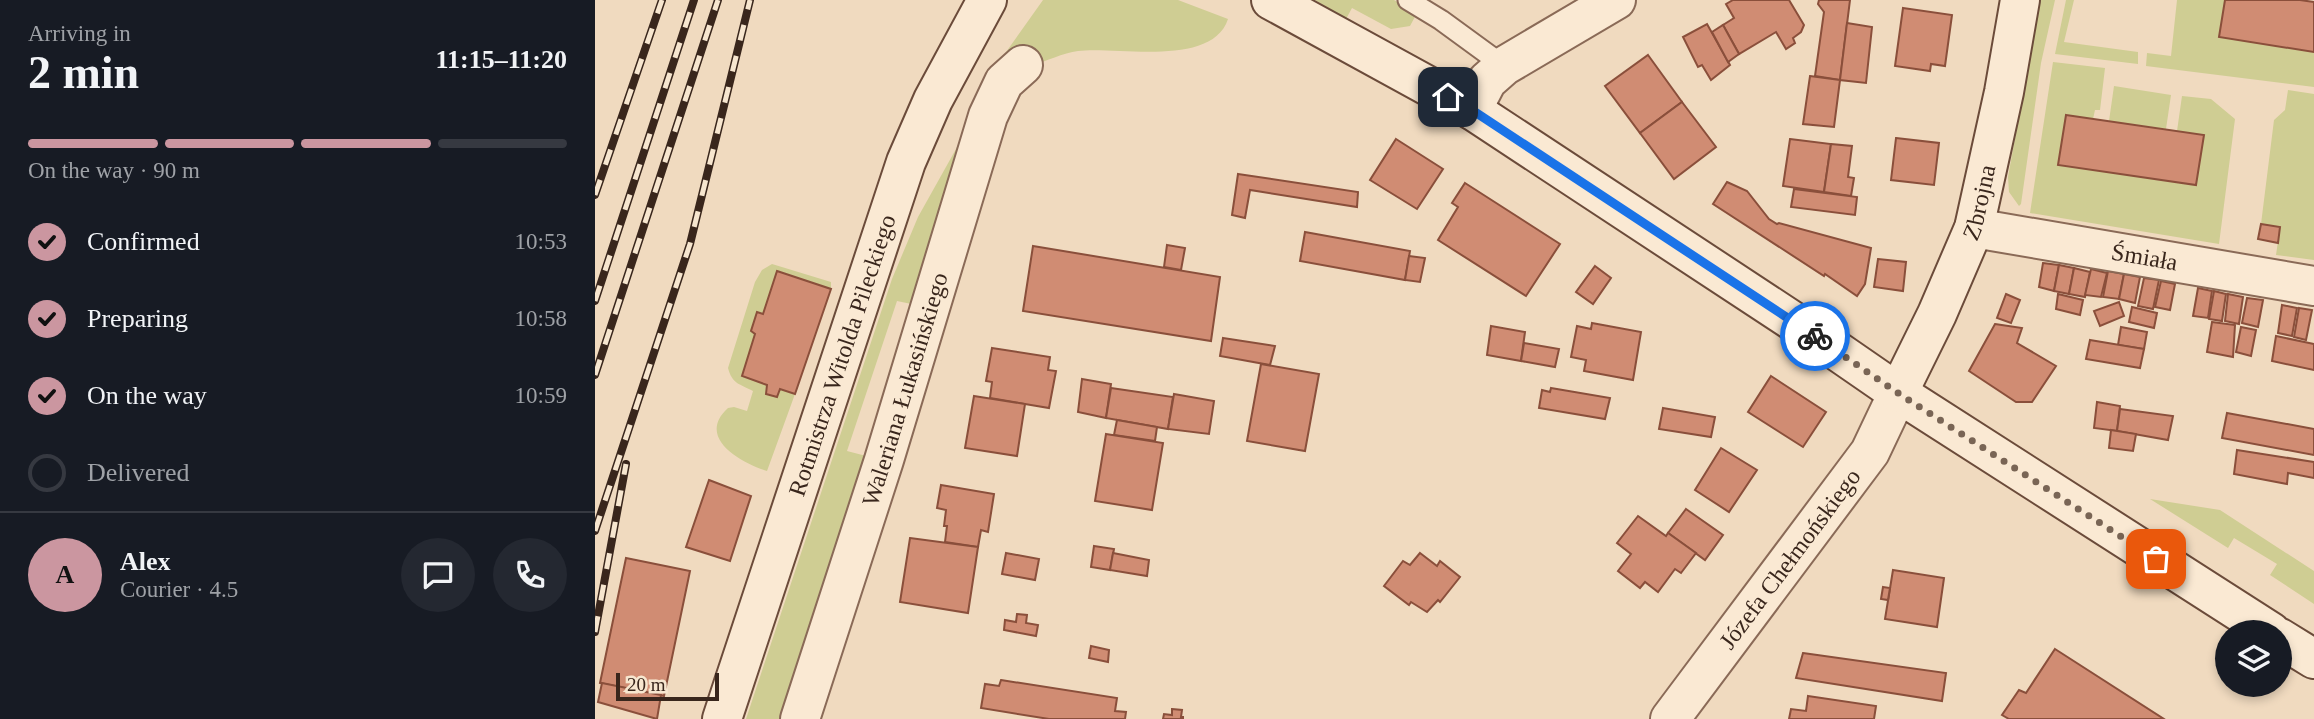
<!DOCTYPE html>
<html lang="en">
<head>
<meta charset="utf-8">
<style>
	:root { --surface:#171b24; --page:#242831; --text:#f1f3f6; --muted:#9ea1a6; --line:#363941; --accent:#cb96a0 }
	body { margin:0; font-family:"Times New Roman",serif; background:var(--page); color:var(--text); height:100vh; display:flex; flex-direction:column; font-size:26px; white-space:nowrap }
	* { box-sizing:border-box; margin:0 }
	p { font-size:23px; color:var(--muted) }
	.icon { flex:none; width:38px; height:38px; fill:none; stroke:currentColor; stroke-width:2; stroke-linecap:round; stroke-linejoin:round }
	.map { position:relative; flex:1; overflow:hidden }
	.panel { display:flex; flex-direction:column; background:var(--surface); width:595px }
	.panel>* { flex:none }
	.buttons { position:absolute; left:1620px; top:620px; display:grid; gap:14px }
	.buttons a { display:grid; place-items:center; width:77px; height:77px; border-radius:50%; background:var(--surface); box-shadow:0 4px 10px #0003; font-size:35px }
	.scale { position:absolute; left:21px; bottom:18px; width:103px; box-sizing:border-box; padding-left:7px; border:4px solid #39261c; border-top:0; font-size:19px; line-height:24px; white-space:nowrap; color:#39261c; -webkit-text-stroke:5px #f7e6cf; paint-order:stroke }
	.pin { position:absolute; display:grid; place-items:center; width:60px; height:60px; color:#fff; margin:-30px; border-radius:14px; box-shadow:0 4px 10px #0006 }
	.courier { position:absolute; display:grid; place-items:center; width:70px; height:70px; margin:-35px; border:5px solid #1a73e8; border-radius:50%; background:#fff; color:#222; box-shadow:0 2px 9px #0007 }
	.summary em { font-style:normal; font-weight:700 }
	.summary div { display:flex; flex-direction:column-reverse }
	.summary { display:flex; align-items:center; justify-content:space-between; height:119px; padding:0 28px }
	h1 { font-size:46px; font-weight:700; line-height:52px }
	.bar { display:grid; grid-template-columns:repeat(4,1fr); gap:10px 7px; align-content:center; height:84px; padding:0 28px }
	.bar i { height:9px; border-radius:5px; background:var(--line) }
	.bar .active { background:var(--accent) }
	.bar p { grid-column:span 4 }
	.line { display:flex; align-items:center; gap:18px; padding:0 28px; border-top:2px solid var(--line) }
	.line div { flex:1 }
	.round { display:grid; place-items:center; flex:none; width:74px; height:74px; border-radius:37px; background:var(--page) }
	ol { padding:0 28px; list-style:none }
	li { display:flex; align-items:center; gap:21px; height:77px }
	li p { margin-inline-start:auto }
	li .icon { padding:7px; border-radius:50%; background:var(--accent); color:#111; stroke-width:4 }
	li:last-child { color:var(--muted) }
	li i { width:38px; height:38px; border:4px solid var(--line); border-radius:50% }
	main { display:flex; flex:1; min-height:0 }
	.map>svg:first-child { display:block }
	.green { fill:#cfcd93 }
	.building { fill:#d08c73; stroke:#8a4f3b; stroke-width:2 }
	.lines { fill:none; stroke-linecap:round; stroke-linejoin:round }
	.lane-casing { stroke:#8a6a57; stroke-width:23 }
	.street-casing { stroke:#8a6a57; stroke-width:42 }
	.secondary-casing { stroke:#6b4b3a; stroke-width:42 }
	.lane { stroke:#fae9d3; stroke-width:19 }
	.street { stroke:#fae9d3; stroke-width:38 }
	.secondary { stroke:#fae9d3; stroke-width:38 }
	.rail-casing { stroke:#39261c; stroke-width:8 }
	.rail { stroke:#f7e6cf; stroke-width:5; stroke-dasharray:16; stroke-linecap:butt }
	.done { stroke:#796555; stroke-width:7; stroke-dasharray:0 12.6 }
	.route { stroke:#1a73e8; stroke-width:9 }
	.labels { text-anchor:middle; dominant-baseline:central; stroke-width:6; stroke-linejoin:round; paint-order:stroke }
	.street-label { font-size:24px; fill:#39261c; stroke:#f7e6cf }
</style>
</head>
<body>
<main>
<section class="panel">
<div class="summary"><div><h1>2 min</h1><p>Arriving in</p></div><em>11:15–11:20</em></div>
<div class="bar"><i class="active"></i><i class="active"></i><i class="active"></i><i></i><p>On the way · 90 m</p></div>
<ol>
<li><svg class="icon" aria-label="check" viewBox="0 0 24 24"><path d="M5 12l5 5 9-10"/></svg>Confirmed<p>10:53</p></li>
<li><svg class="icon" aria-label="check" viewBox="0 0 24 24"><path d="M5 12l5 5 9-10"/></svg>Preparing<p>10:58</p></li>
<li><svg class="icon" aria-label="check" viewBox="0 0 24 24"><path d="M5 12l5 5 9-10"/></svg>On the way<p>10:59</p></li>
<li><i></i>Delivered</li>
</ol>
<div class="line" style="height:126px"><b class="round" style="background:var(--accent);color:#111">A</b><div><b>Alex</b><p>Courier · 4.5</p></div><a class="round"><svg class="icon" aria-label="chat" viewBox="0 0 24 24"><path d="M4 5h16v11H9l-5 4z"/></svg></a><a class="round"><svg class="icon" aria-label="phone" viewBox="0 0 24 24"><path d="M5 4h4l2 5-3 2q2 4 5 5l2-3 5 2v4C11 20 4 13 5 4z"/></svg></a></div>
</section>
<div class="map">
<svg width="1719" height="719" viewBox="0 0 1719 719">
	<rect width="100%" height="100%" fill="#f0dabf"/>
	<g class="green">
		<path d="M 448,0 L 583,0 L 633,19 C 617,68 521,46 483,51 C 468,53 451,61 437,66 L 326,306 L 302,301 L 252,451 L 275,457 L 190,719 L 151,719 L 297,279 L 323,217 L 361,149 L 399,69 Z"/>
		<polygon points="720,0 799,0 822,13 815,26 796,29 757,8 751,19"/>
		<polygon points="1445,0 1460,0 1446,63 1426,204 1424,206 1414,192 1413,177"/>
		<polygon points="1471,0 1479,0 1469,42 1543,52 1543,64 1460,54"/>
		<polygon points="1582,0 1630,0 1625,37 1719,52 1719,87 1551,66 1552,53 1576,56"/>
		<polygon points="1458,62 1510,68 1505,110 1500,110 1498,119 1471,115 1463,165 1601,185 1609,135 1582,131 1587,96 1616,99 1640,119 1624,244 1435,213"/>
		<polygon points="1519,86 1576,95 1571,129 1514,121"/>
		<polygon points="1693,90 1719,94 1719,260 1681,255 1685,227 1666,224 1679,120 1690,110"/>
		<path d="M 177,264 L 236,282 L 236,289 L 183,271 L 168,314 L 162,313 L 156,331 L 160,334 L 148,376 L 172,385 L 171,394 L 182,397 L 185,389 L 200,394 L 172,471 C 147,463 100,438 133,408 L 139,407 L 152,411 L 158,391 C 145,384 137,384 133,368 L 160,282 L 167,270 Z"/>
		<polygon points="1555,499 1625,510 1719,571 1719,604 1675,575 1682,564 1639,538 1633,548"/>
	</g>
	<g class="building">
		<polygon points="1138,0 1194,0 1209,25 1206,32 1198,38 1200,43 1191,49 1181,32 1144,54 1128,25 1139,18 1131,4"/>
		<polygon points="1224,0 1255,0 1245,80 1220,76 1229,12 1223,4"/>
		<polygon points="1630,0 1705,0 1719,2 1719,52 1624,37"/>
		<polygon points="1308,8 1357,15 1350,66 1336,64 1335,71 1300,66"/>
		<polygon points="1252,23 1277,27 1271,83 1245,80"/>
		<polygon points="1112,24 1135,65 1116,80 1107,65 1103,67 1088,37"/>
		<polygon points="1128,25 1144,54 1133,62 1117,32"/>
		<polygon points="1053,55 1087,102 1045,133 1010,86"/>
		<polygon points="1215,76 1245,80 1239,127 1208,124"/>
		<polygon points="1087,102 1121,147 1079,179 1045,133"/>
		<polygon points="1471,115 1609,135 1601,185 1463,165"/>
		<polygon points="1301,138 1344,143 1339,185 1296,180"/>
		<polygon points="801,139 848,169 822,209 775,180"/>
		<polygon points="1195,139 1236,144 1229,192 1188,186"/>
		<polygon points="1236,144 1257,146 1253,177 1259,178 1256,196 1229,192"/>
		<polygon points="643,174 763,192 762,207 655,190 650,218 637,215"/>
		<polygon points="1132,182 1152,191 1174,219 1182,224 1184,223 1276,248 1270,284 1262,296 1230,274 1229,276 1118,204"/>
		<polygon points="870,183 965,244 931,296 843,240 863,207 857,203"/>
		<polygon points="1199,189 1262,197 1260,215 1196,207"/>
		<polygon points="1666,224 1685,227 1683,243 1663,239"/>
		<polygon points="710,232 815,251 810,280 705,261"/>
		<polygon points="572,245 590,248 586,270 569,267"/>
		<polygon points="438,246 625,277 616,341 428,311"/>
		<polygon points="814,256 830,258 825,282 810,280"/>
		<polygon points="1283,259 1311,262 1308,291 1279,287"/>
		<polygon points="1448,263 1464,265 1459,291 1444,287"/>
		<polygon points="1464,265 1479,268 1474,294 1459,291"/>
		<polygon points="1000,266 1016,278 998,304 981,292"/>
		<polygon points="1479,268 1495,272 1490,297 1474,294"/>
		<polygon points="1496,269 1512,273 1506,297 1490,295"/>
		<polygon points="182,271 236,289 200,394 185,389 182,397 171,394 172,385 147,376 160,334 156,331 162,312 168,314"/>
		<polygon points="1513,271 1529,274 1524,299 1508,297"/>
		<polygon points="1529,274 1545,277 1540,303 1524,299"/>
		<polygon points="1549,278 1564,280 1558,309 1543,306"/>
		<polygon points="1566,281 1580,284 1575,310 1560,307"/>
		<polygon points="1603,288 1617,291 1613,318 1598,316"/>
		<polygon points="1619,291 1631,294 1627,321 1614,319"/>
		<polygon points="1411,294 1425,300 1416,323 1402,318"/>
		<polygon points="1463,294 1488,300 1485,315 1461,309"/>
		<polygon points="1633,294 1648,297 1644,324 1630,321"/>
		<polygon points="1652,298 1668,300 1663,327 1647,323"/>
		<polygon points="1524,302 1529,316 1505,326 1499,311"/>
		<polygon points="1687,305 1702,308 1697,336 1683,333"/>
		<polygon points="1537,307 1562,313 1559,328 1534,322"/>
		<polygon points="1704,308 1717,310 1711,340 1699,337"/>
		<polygon points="1617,322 1640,325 1638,357 1612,352"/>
		<polygon points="997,323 1046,332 1038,380 989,371 991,360 976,357 982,326 996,329"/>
		<polygon points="1400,324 1427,328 1422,343 1461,366 1437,402 1421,402 1374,371"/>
		<polygon points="896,326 930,332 926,361 892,355"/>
		<polygon points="1526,327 1552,332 1549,349 1523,345"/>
		<polygon points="1646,327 1661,330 1656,356 1641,352"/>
		<polygon points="1681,336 1719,344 1719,370 1677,361"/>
		<polygon points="628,338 680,346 675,365 625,356"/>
		<polygon points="1495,340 1549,349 1545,368 1491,359"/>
		<polygon points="929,343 964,349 960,367 926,361"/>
		<polygon points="397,348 455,357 453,370 461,371 454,408 395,398 397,382 391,381"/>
		<polygon points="666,364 724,374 710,451 652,441"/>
		<polygon points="1176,376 1231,412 1208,447 1153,412"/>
		<polygon points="487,379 516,384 511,418 483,412"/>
		<polygon points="516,388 578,397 573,429 511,418"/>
		<polygon points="956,388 1015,398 1010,419 944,408 947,390 955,392"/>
		<polygon points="579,394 619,401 614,434 573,429"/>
		<polygon points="379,396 430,404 422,456 370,448"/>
		<polygon points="1502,402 1525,406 1522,431 1499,428"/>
		<polygon points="1068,408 1120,417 1116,437 1064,429"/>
		<polygon points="1525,409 1578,416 1573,440 1522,431"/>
		<polygon points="1632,413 1719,429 1719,455 1627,438"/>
		<polygon points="522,420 562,427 560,441 519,435"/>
		<polygon points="1516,430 1541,434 1538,451 1514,448"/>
		<polygon points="511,434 568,443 557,510 500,501"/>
		<polygon points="1126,448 1162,470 1134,512 1100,490"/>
		<polygon points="1642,450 1719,462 1719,478 1693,473 1692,484 1639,474"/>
		<polygon points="114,480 156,496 135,561 91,547"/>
		<polygon points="346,485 399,494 393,532 386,530 383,547 350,542 352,526 349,526 351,510 342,508"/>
		<polygon points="1091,509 1128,535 1110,560 1073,533"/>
		<polygon points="1043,516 1071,536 1073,533 1101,553 1086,573 1080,569 1063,592 1050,582 1045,588 1023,571 1036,554 1022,543"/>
		<polygon points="315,538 383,547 373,613 305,602"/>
		<polygon points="499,546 519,549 515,570 496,567"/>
		<polygon points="411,553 444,559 440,580 407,574"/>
		<polygon points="518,553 554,560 552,576 515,570"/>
		<polygon points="825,553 842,566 845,561 865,577 845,602 843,600 832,612 816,602 814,605 789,586 808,561 815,565"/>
		<polygon points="31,558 95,571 69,696 5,683"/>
		<polygon points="1298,570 1349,578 1342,627 1290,619"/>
		<polygon points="1288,587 1295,588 1293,600 1286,599"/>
		<polygon points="422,614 432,615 431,623 443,625 441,636 409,630 410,620 421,622"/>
		<polygon points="496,646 514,650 513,662 494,658"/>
		<polygon points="1460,649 1569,719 1414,719 1407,715 1424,690 1431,693"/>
		<polygon points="1208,653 1351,673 1347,701 1201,678"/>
		<polygon points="406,680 522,698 520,711 531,712 530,719 454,719 386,708 390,684 404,686"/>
		<polygon points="7,683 66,695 62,719 3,702"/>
		<polygon points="1213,696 1281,706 1279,719 1194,719 1196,709 1211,711"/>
		<polygon points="577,709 587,710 586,717 588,717 588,719 568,719 569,714 577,715"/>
	</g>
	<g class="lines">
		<defs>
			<polyline id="lane" points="813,0 846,20 909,66"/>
			<g id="street">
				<polyline points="877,110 892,81 909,66 1021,0"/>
				<path id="s1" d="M 1379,228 L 1719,286"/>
				<path id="s2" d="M 205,719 L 289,460 L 393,116 L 409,82 L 428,65"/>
				<path id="s3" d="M 1075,719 L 1275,452 L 1303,393"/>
			</g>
			<g id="secondary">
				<polyline points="676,0 877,110 1219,335 1303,393 1676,632"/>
				<path id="s4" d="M 1303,393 L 1342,314 L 1379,228 L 1409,92 L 1425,0"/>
				<polyline points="1685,638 1719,659"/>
				<path id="s5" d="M 127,719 L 311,162 L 338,100 L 392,0"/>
			</g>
		</defs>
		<use href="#lane" class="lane-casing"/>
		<use href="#street" class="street-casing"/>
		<use href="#secondary" class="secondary-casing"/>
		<use href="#lane" class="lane"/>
		<use href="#street" class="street"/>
		<use href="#secondary" class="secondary"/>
		<defs>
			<g id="rail">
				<polyline points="0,195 67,0"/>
				<polyline points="0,301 99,0"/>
				<polyline points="0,375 123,0"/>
				<polyline points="0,531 95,244 155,0"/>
				<polyline points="0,632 31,464"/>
			</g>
		</defs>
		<use href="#rail" class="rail-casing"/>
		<use href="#rail" class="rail"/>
	</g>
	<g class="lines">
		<polyline class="done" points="1220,336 1303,393 1561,559"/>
		<polyline class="route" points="853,97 877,110 1220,336"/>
	</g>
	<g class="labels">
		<g class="street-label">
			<text stroke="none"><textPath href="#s4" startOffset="208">Zbrojna</textPath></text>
			<text stroke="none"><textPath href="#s1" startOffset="173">Śmiała</textPath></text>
			<text stroke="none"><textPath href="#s5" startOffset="383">Rotmistrza Witolda Pileckiego</textPath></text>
			<text stroke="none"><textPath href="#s2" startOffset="346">Waleriana Łukasińskiego</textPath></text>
			<text stroke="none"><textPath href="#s3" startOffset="200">Józefa Chełmońskiego</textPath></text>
		</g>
	</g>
</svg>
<div class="buttons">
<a><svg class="icon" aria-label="layers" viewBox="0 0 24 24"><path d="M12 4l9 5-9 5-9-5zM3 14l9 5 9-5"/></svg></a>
</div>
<div class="scale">20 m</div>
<div class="pin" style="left:1561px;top:559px;background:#ea580c"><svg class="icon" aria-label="bag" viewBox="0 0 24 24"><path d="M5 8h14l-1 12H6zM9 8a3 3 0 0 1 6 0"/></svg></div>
<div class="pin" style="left:853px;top:97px;background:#1f2937"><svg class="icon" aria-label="home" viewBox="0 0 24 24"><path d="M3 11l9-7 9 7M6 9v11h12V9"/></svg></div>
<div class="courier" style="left:1220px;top:336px"><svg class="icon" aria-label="bike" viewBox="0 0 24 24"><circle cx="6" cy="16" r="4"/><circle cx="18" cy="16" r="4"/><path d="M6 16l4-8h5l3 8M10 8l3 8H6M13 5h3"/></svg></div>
</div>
</main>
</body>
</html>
